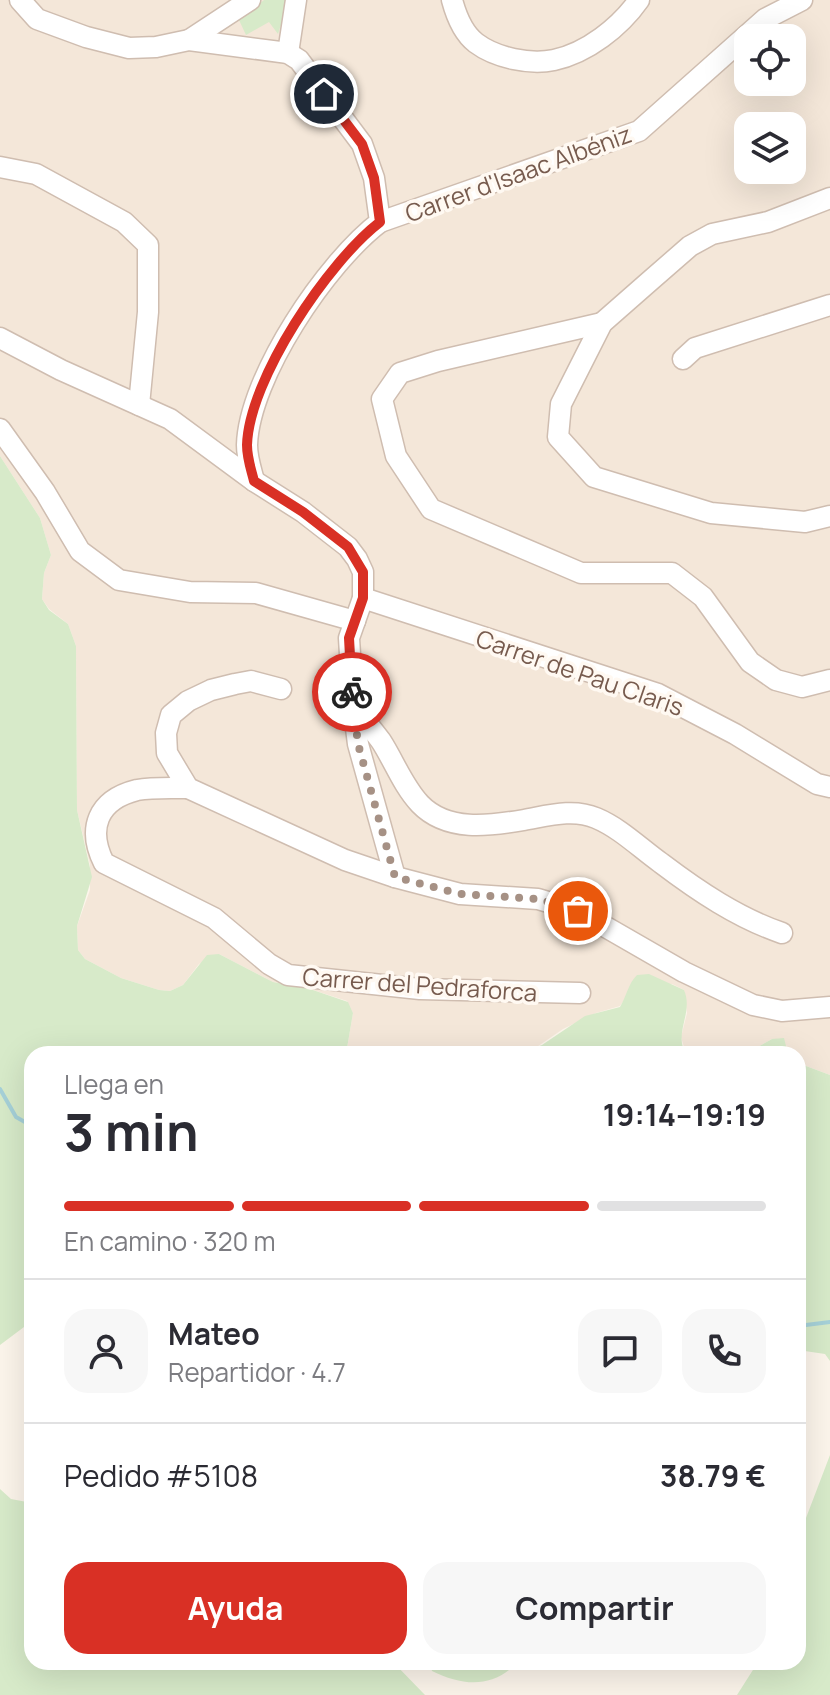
<!DOCTYPE html>
<html lang="es">
<head>
<meta charset="utf-8">
<style>
	:root { --surface:#fff; --page:#f7f7f7; --text:#2b2b33; --muted:#7c7c81; --line:#e1e1e2; --accent:#d93025 }
	body { margin:0; font-family:Manrope,sans-serif; background:var(--page); color:var(--text); height:100vh; display:flex; flex-direction:column; font-size:30px; white-space:nowrap }
	* { box-sizing:border-box; margin:0 }
	p { font-size:26px; color:var(--muted) }
	.icon { flex:none; width:44px; height:44px; fill:none; stroke:currentColor; stroke-width:2; stroke-linecap:round; stroke-linejoin:round }
	.map { position:relative; flex:1; overflow:hidden }
	.sheet { position:absolute; left:24px; top:1046px; width:782px; height:624px; display:flex; flex-direction:column; background:var(--surface); border-radius:24px; box-shadow:0 8px 32px #0002 }
	.sheet>* { flex:none }
	.buttons { position:absolute; left:734px; top:24px; display:grid; gap:16px }
	.buttons a { display:grid; place-items:center; width:72px; height:72px; border-radius:16px; background:var(--surface); box-shadow:0 8px 32px #0002; font-size:40px }
	.pin { position:absolute; display:grid; place-items:center; width:68px; height:68px; color:#fff; margin:-34px; border:4px solid #fff; border-radius:50%; box-shadow:0 2px 8px #0007 }
	.courier { position:absolute; display:grid; place-items:center; width:80px; height:80px; margin:-40px; border:6px solid #d93025; border-radius:50%; background:#fff; color:#222; box-shadow:0 2px 10px #0007 }
	.headline em { font-style:normal; font-weight:700 }
	.headline div { display:flex; flex-direction:column-reverse }
	.headline { display:flex; align-items:center; justify-content:space-between; height:136px; padding:0 40px }
	h1 { font-size:52px; font-weight:700; line-height:60px }
	.bar { display:grid; grid-template-columns:repeat(4,1fr); gap:12px 8px; align-content:center; height:96px; padding:0 40px }
	.bar i { height:10px; border-radius:6px; background:var(--line) }
	.bar .on { background:var(--accent) }
	.bar p { grid-column:span 4 }
	.line { display:flex; align-items:center; gap:20px; padding:0 40px; border-top:2px solid var(--line) }
	.line div { flex:1 }
	.round { display:grid; place-items:center; flex:none; width:84px; height:84px; border-radius:24px; background:var(--page) }
	.primary-button { display:flex; gap:16px; margin-top:auto; padding:16px 40px }
	.primary-button a { flex:1; height:92px; border-radius:24px; background:var(--accent); color:#fff; font-size:32px; font-weight:700; line-height:92px; text-align:center }
	.primary-button a+a { background:var(--page); color:var(--text) }
	.map>svg:first-child { display:block }
	.residential { fill:#f4e7d9; fill-rule:evenodd }
	.green { fill:#d7eac9 }
	.lines { fill:none; stroke-linecap:round; stroke-linejoin:round }
	.stream { stroke:#a6d1d8; stroke-width:4 }
	.minor-casing { stroke:#cfbdb0; stroke-width:23 }
	.minor { stroke:#fff; stroke-width:20 }
	.done { stroke:#a69185; stroke-width:8; stroke-dasharray:0 14.4 }
	.route { stroke:#d93025; stroke-width:10 }
	.labels { text-anchor:middle; dominant-baseline:central; stroke-width:7; stroke-linejoin:round; paint-order:stroke }
	.street-label { font-size:24px; fill:#775b4e; stroke:#fff9f2 }
</style>
</head>
<body>
<div class="map">
<svg width="830" height="1695" viewBox="0 0 830 1695">
	<rect width="100%" height="100%" fill="#fcf5eb"/>
	<path class="residential" d="M 0,0 L 830,0 L 830,1075 L 798,1063 L 798,1054 L 788,1054 L 772,1039 L 745,1054 L 686,1054 L 681,1037 L 687,1013 L 684,990 L 672,984 L 627,996 L 620,1006 L 596,1013 L 563,1029 L 531,1051 L 519,1054 L 346,1054 L 353,1013 L 347,1001 L 310,989 L 273,982 L 219,954 L 199,964 L 183,985 L 170,991 L 159,990 L 121,978 L 85,959 L 78,950 L 77,926 L 90,890 L 90,865 L 77,810 L 76,646 L 68,624 L 49,609 L 42,599 L 44,573 L 51,555 L 40,518 L 0,456 ZM 748,38 L 792,38 L 792,82 L 748,82 ZM 748,126 L 792,126 L 792,170 L 748,170 Z"/>
	<g class="green">
		<polygon points="264,0 285,0 288,3 278,34 269,22 246,35 239,20"/>
		<polygon points="0,456 40,518 51,555 44,573 42,599 49,610 68,624 76,646 77,810 92,877 77,926 78,950 85,959 121,978 159,990 170,991 183,985 207,955 219,954 273,982 310,989 348,1002 353,1013 346,1054 32,1054 32,1321 0,1345"/>
		<path d="M 649,974 L 684,990 C 694,1013 673,1033 686,1054 L 519,1054 L 542,1045 L 585,1016 L 620,1007 C 627,995 628,984 637,975 Z"/>
		<polygon points="784,1038 788,1054 745,1054 772,1039"/>
		<polygon points="798,1063 830,1075 830,1361 825,1354 798,1350"/>
		<polygon points="830,1455 830,1695 737,1695 758,1662 798,1662 798,1539"/>
		<polygon points="0,1489 11,1499 32,1503 32,1662 393,1662 425,1695 0,1695"/>
		<path d="M 429,1662 L 518,1662 C 492,1689 463,1686 432,1671 Z"/>
	</g>
	<g class="lines">
		<g class="stream">
			<polyline points="0,1089 16,1117 32,1126"/>
			<polyline points="798,1326 830,1322"/>
		</g>
		<defs>
			<g id="minor">
				<path d="M 20,0 L 37,19 L 86,37 L 129,48 L 156,47 L 189,40 L 288,53 L 299,60 L 362,144 L 374,178 L 380,222 C 327,262 249,377 247,445 C 247,458 251,469 254,481"/>
				<path d="M 452,0 C 456,15 463,33 476,43 C 496,58 530,65 554,60 C 587,53 620,27 639,0"/>
				<polyline points="189,40 250,0"/>
				<polyline points="288,53 296,0"/>
				<polyline points="0,167 36,174 124,222 148,245 148,312 139,405"/>
				<polyline points="830,198 768,222 712,234 690,246 651,280 602,323 561,404 558,437 594,477 711,513 805,522 830,516"/>
				<polyline points="380,222 639,131 765,19 802,0"/>
				<polyline points="602,323 438,361 400,373 382,399 396,456 431,509 581,573 672,573 703,597 750,662 776,680 802,687 830,680"/>
				<polyline points="0,338 61,370 170,419 254,481 303,512 348,547 357,559 363,572 363,598 349,638 353,704 358,744 395,877"/>
				<polyline points="683,359 695,348 830,305"/>
				<polyline points="0,429 45,492 80,551 119,580 190,592 256,593 355,621"/>
				<polyline points="363,598 658,694 735,734 817,784 830,787"/>
				<polyline points="281,689 251,681 235,684 211,690 188,701 171,715 166,733 167,753 188,788 345,860 395,877 460,894 538,899 578,911 684,972 753,1005 782,1011 830,1007"/>
				<path d="M 355,707 C 363,719 373,730 381,741 C 394,761 403,786 420,804 C 447,832 489,826 524,820 C 547,816 573,808 596,818 C 620,828 640,848 661,863 C 698,891 738,918 782,933"/>
				<path d="M 188,788 C 171,788 153,787 137,790 C 97,800 87,829 104,863 L 214,918 L 269,964 L 288,975 L 420,989 L 580,993"/>
			</g>
		</defs>
		<use href="#minor" class="minor-casing"/>
		<use href="#minor" class="minor"/>
	</g>
	<g class="lines">
		<polyline class="done" points="352,692 358,744 395,877 460,894 538,899 578,911"/>
		<path class="route" d="M 324,94 L 362,144 L 374,178 L 380,222 C 328,262 249,379 247,445 C 247,458 251,469 254,481 L 303,512 L 348,547 L 363,572 L 363,598 L 349,638 L 352,692"/>
	</g>
	<g class="labels">
		<g class="street-label">
			<text transform="translate(518 173) rotate(-20)">Carrer d'Isaac Albéniz</text>
			<text transform="translate(580 672) rotate(19)">Carrer de Pau Claris</text>
			<text transform="translate(420 984) rotate(4)">Carrer del Pedraforca</text>
		</g>
	</g>
</svg>
<div class="buttons">
<a><svg class="icon" aria-label="locate" viewBox="0 0 24 24"><circle cx="12" cy="12" r="6"/><path d="M12 2v4M12 18v4M2 12h4M18 12h4"/></svg></a>
<a><svg class="icon" aria-label="layers" viewBox="0 0 24 24"><path d="M12 4l9 5-9 5-9-5zM3 14l9 5 9-5"/></svg></a>
</div>
<div class="pin" style="left:578px;top:911px;background:#ea580c"><svg class="icon" aria-label="bag" viewBox="0 0 24 24"><path d="M5 8h14l-1 12H6zM9 8a3 3 0 0 1 6 0"/></svg></div>
<div class="pin" style="left:324px;top:94px;background:#1f2937"><svg class="icon" aria-label="home" viewBox="0 0 24 24"><path d="M3 11l9-7 9 7M6 9v11h12V9"/></svg></div>
<div class="courier" style="left:352px;top:692px"><svg class="icon" aria-label="bike" viewBox="0 0 24 24"><circle cx="6" cy="16" r="4"/><circle cx="18" cy="16" r="4"/><path d="M6 16l4-8h5l3 8M10 8l3 8H6M13 5h3"/></svg></div>
<section class="sheet">
<div class="headline"><div><h1>3 min</h1><p>Llega en</p></div><em>19:14–19:19</em></div>
<div class="bar"><i class="on"></i><i class="on"></i><i class="on"></i><i></i><p>En camino · 320 m</p></div>
<div class="line" style="height:144px"><a class="round"><svg class="icon" aria-label="person" viewBox="0 0 24 24"><circle cx="12" cy="8" r="4"/><path d="M4 21q1-7 8-7t8 7"/></svg></a><div><b>Mateo</b><p>Repartidor · 4.7</p></div><a class="round"><svg class="icon" aria-label="chat" viewBox="0 0 24 24"><path d="M4 5h16v11H9l-5 4z"/></svg></a><a class="round"><svg class="icon" aria-label="phone" viewBox="0 0 24 24"><path d="M5 4h4l2 5-3 2q2 4 5 5l2-3 5 2v4C11 20 4 13 5 4z"/></svg></a></div>
<div class="line" style="height:104px"><div>Pedido #5108</div><b>38.79 €</b></div>
<div class="primary-button"><a>Ayuda</a><a>Compartir</a></div>
</section>
</div>
</body>
</html>
